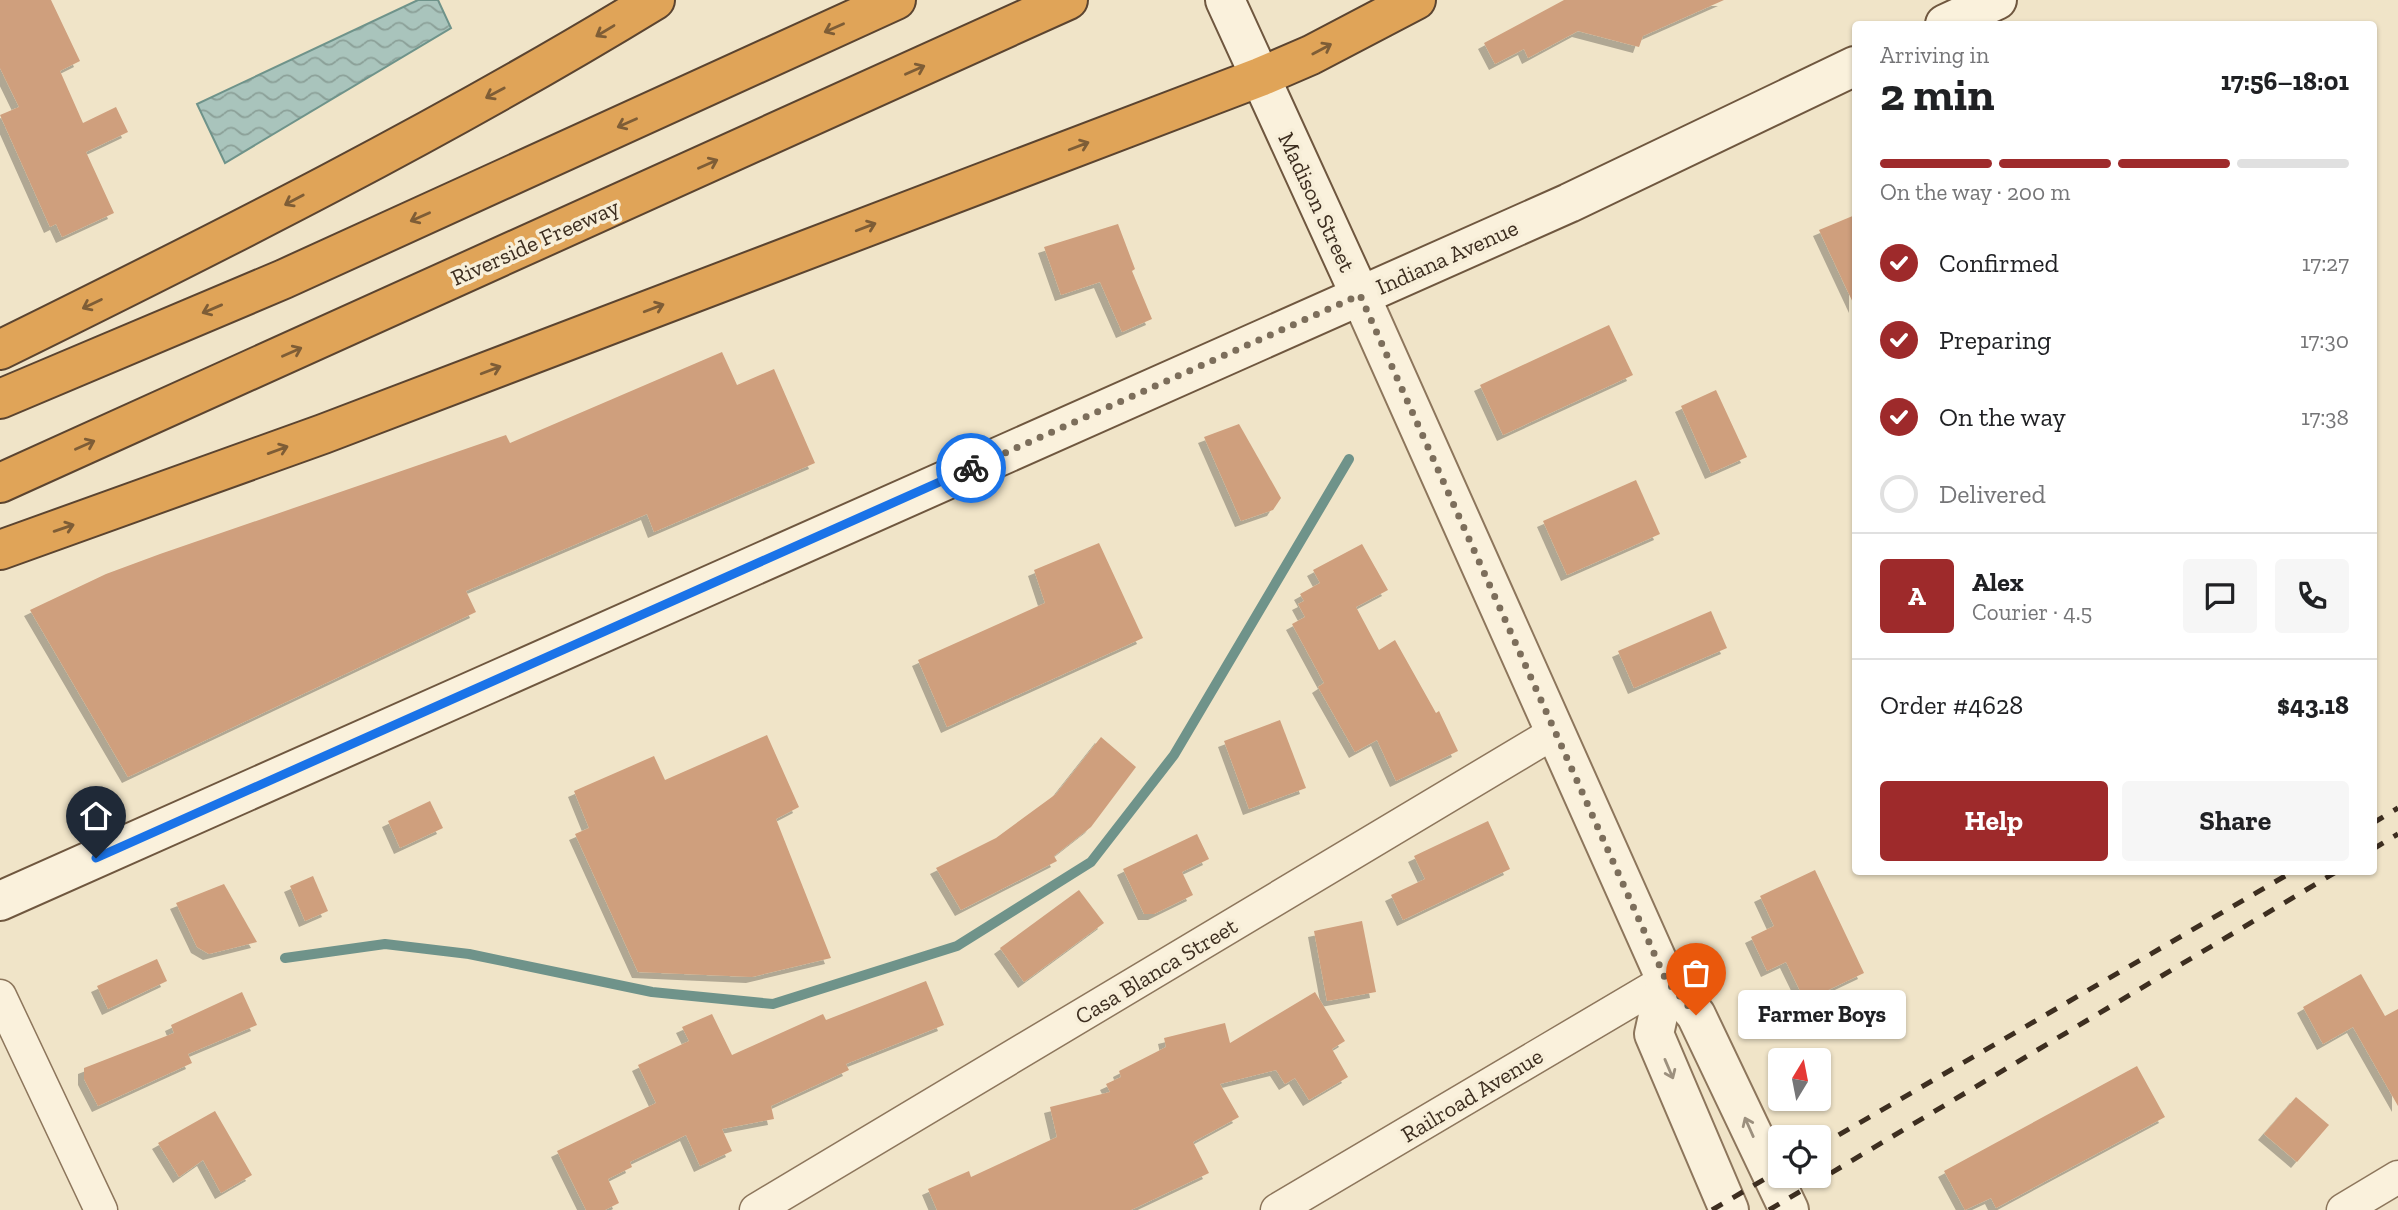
<!DOCTYPE html>
<html lang="en">
<head>
<meta charset="utf-8">
<style>
	:root { --surface:#fff; --page:#f6f6f6; --text:#202124; --muted:#757577; --line:#e0e0e0; --accent:#9e2a2b }
	body { margin:0; font-family:"Zilla Slab",serif; background:var(--page); color:var(--text); height:100vh; display:flex; flex-direction:column; font-size:26px; white-space:nowrap }
	* { box-sizing:border-box; margin:0 }
	p { font-size:23px; color:var(--muted) }
	.icon { flex:none; width:38px; height:38px; fill:none; stroke:currentColor; stroke-width:2; stroke-linecap:round; stroke-linejoin:round }
	.map { position:relative; flex:1; overflow:hidden }
	.sheet { position:absolute; left:1852px; top:21px; width:525px; height:854px; display:flex; flex-direction:column; background:var(--surface); border-radius:7px; box-shadow:0 2px 5px #0004 }
	.sheet>* { flex:none }
	.needle { width:46px; rotate:10deg }
	.tools { position:absolute; left:1768px; top:1048px; display:grid; gap:14px }
	.tools a { display:grid; place-items:center; width:63px; height:63px; border-radius:7px; background:var(--surface); box-shadow:0 2px 5px #0004; font-size:35px }
	.pin { position:absolute; display:grid; place-items:center; width:60px; height:60px; color:#fff; margin:-72px -30px; border-radius:50% 50% 50% 0; rotate:-45deg; box-shadow:0 0 7px #0007 }
	.pin .icon { rotate:45deg }
	.courier { position:absolute; display:grid; place-items:center; width:70px; height:70px; margin:-35px; border:5px solid #1a73e8; border-radius:50%; background:#fff; color:#222; box-shadow:0 2px 9px #0007 }
	.bubble { position:absolute; height:49px; border-radius:7px; background:var(--surface); box-shadow:0 2px 5px #0004; font-size:23px; font-weight:700; line-height:49px; text-align:center }
	.overview em { font-style:normal; font-weight:700 }
	.overview div { display:flex; flex-direction:column-reverse }
	.overview { display:flex; align-items:center; justify-content:space-between; height:119px; padding:0 28px }
	h1 { font-size:46px; font-weight:700; line-height:52px }
	.bar { display:grid; grid-template-columns:repeat(4,1fr); gap:10px 7px; align-content:center; height:84px; padding:0 28px }
	.bar i { height:9px; border-radius:5px; background:var(--line) }
	.bar .selected { background:var(--accent) }
	.bar p { grid-column:span 4 }
	.line { display:flex; align-items:center; gap:18px; padding:0 28px; border-top:2px solid var(--line) }
	.line div { flex:1 }
	.round { display:grid; place-items:center; flex:none; width:74px; height:74px; border-radius:7px; background:var(--page) }
	ol { padding:0 28px; list-style:none }
	li { display:flex; align-items:center; gap:21px; height:77px }
	li p { margin-inline-start:auto }
	li .icon { padding:7px; border-radius:50%; background:var(--accent); color:#fff; stroke-width:4 }
	li:last-child { color:var(--muted) }
	li i { width:38px; height:38px; border:4px solid var(--line); border-radius:50% }
	.primary-button { display:flex; gap:14px; margin-top:auto; padding:14px 28px }
	.primary-button a { flex:1; height:80px; border-radius:7px; background:var(--accent); color:#fff; font-size:28px; font-weight:700; line-height:80px; text-align:center }
	.primary-button a+a { background:var(--page); color:var(--text) }
	.map>svg:first-child { display:block }
	.water { fill:url(#water-waves); stroke:#6f938a; stroke-width:2 }
	.lines { fill:none; stroke-linecap:round; stroke-linejoin:round }
	.stream { stroke:#6f938a; stroke-width:10 }
	.building { fill:#cf9f7d; filter:url(#shadow) }
	.minor-casing { stroke:#8d765c; stroke-width:35 }
	.tertiary-casing { stroke:#8d765c; stroke-width:42 }
	.secondary-casing { stroke:#6f573f; stroke-width:42 }
	.motorway-casing { stroke:#5b4430; stroke-width:42 }
	.minor { stroke:#faf1dc; stroke-width:32 }
	.tertiary { stroke:#faf1dc; stroke-width:38 }
	.secondary { stroke:#faf1dc; stroke-width:38 }
	.motorway { stroke:#e0a458; stroke-width:38 }
	.rail { stroke:#3d2e20; stroke-width:5; stroke-dasharray:12 12; stroke-linecap:butt }
	.oneway { stroke:#7e5d36 }
	.oneway2 { stroke:#9c907e }
	.done { stroke:#7c6e5b; stroke-width:7; stroke-dasharray:0 12.6 }
	.route { stroke:#1a73e8; stroke-width:9 }
	.labels { text-anchor:middle; dominant-baseline:central; stroke-width:7; stroke-linejoin:round; paint-order:stroke }
	.street-label { font-size:23px; fill:#3d2e20; stroke:#f7eed8 }
</style>
</head>
<body>
<div class="map">
<svg width="2398" height="1210" viewBox="0 0 2398 1210">
	<defs>
		<pattern id="water-waves" width="16" height="10" patternUnits="userSpaceOnUse" patternTransform="scale(1.75)"><rect width="16" height="10" fill="#a9c4bc"/><path d="M0 5q4-4 8 0t8 0" fill="none" stroke="#8ba098"/></pattern>
		<filter id="shadow"><feDropShadow dx="-6" dy="6" stdDeviation="0" flood-color="#0004"/></filter>
	</defs>
	<rect width="100%" height="100%" fill="#f0e4c8"/>
	<polygon class="water" points="418,0 438,0 451,28 225,163 197,104"/>
	<g class="lines">
		<polyline class="stream" points="285,958 385,944 469,954 652,992 773,1004 957,946 1091,862 1174,755 1349,459"/>
	</g>
	<g class="building">
		<polygon points="0,0 51,0 80,61 60,71 83,123 116,107 128,132 86,152 114,213 62,237 56,224 50,227 0,115 19,107 0,68"/>
		<polygon points="1564,0 1724,0 1643,36 1639,47 1578,31 1528,58 1524,49 1495,64 1484,43"/>
		<polygon points="1855,215 1855,307 1819,230"/>
		<polygon points="1118,224 1135,269 1132,271 1152,319 1122,332 1100,282 1061,295 1044,247"/>
		<polygon points="1609,325 1633,375 1503,435 1480,385"/>
		<polygon points="722,352 737,385 774,369 815,463 654,532 647,514 466,591 476,612 128,777 30,610 106,574 160,554 506,435 510,443"/>
		<polygon points="1716,390 1747,457 1711,473 1681,406"/>
		<polygon points="1239,424 1281,498 1273,510 1241,521 1204,437"/>
		<polygon points="1636,480 1660,534 1567,575 1543,521"/>
		<polygon points="1099,543 1143,638 947,727 918,660 1045,603 1034,570"/>
		<polygon points="1362,544 1388,590 1356,607 1379,650 1395,640 1436,713 1439,711 1458,751 1396,781 1377,740 1355,752 1318,687 1324,683 1292,624 1305,617 1298,604 1304,601 1300,594 1320,583 1313,570"/>
		<polygon points="1711,611 1727,648 1634,688 1618,651"/>
		<polygon points="1280,720 1306,788 1249,809 1224,741"/>
		<polygon points="767,735 799,807 776,819 831,958 752,977 638,972 575,834 589,828 574,791 654,756 665,780"/>
		<polygon points="1101,737 1136,767 1091,827 1054,856 1057,861 961,910 936,868 996,838 1056,794"/>
		<polygon points="430,801 443,828 400,848 388,821"/>
		<polygon points="1488,821 1510,869 1403,920 1391,895 1425,879 1414,856"/>
		<polygon points="1197,834 1209,859 1182,872 1193,895 1154,914 1144,914 1123,869"/>
		<polygon points="1815,870 1864,973 1805,1001 1786,962 1767,971 1751,937 1774,926 1760,896"/>
		<polygon points="313,876 328,911 305,921 290,886"/>
		<polygon points="224,884 257,942 209,954 197,947 176,903"/>
		<polygon points="1079,890 1104,923 1024,982 1000,948"/>
		<polygon points="1362,921 1376,992 1327,1001 1314,931"/>
		<polygon points="157,959 167,981 108,1009 97,986"/>
		<polygon points="2361,974 2385,1016 2398,1009 2398,1106 2353,1027 2323,1044 2303,1007"/>
		<polygon points="926,981 944,1025 846,1064 849,1070 771,1106 774,1119 722,1129 732,1151 700,1166 686,1135 630,1162 632,1167 608,1179 619,1203 605,1210 586,1210 557,1151 656,1103 638,1065 689,1041 682,1027 712,1014 732,1055 823,1014 826,1020"/>
		<polygon points="242,992 257,1025 188,1054 192,1063 98,1106 84,1079 84,1068 174,1033 171,1025"/>
		<polygon points="1315,992 1345,1041 1332,1049 1348,1077 1309,1100 1295,1078 1285,1084 1276,1070 1220,1084 1239,1117 1193,1142 1209,1173 1131,1210 937,1210 928,1189 969,1171 971,1177 1057,1137 1050,1107 1110,1092 1106,1084 1121,1077 1119,1071 1166,1047 1164,1038 1225,1023 1230,1043"/>
		<polygon points="2137,1066 2165,1117 1996,1208 1991,1198 1965,1210 1944,1171"/>
		<polygon points="2296,1097 2329,1125 2297,1162 2264,1134"/>
		<polygon points="215,1111 252,1175 221,1193 203,1160 179,1177 158,1143"/>
	</g>
	<g class="lines">
		<defs>
			<g id="minor">
				<polyline points="0,996 101,1210"/>
				<polyline points="756,1210 1555,732"/>
				<polyline points="1277,1210 1666,980"/>
				<polyline points="2343,1210 2398,1177"/>
			</g>
			<g id="tertiary">
				<polyline points="1360,295 1666,980 1696,1015 1789,1210"/>
				<polyline points="1666,980 1654,1034 1729,1210"/>
			</g>
			<g id="secondary">
				<polyline points="1225,0 1360,295"/>
				<polyline points="1945,24 1997,0"/>
				<polyline points="0,901 1569,203 1855,66"/>
			</g>
			<g id="motorway">
				<path d="M 0,350 C 221,241 444,129 655,0"/>
				<polyline points="0,399 284,279 896,0"/>
				<polyline points="0,483 1068,0"/>
				<polyline points="0,550 323,434 1260,77 1311,55 1416,0"/>
			</g>
		</defs>
		<use href="#minor" class="minor-casing"/>
		<use href="#tertiary" class="tertiary-casing"/>
		<use href="#secondary" class="secondary-casing"/>
		<use href="#motorway" class="motorway-casing"/>
		<use href="#minor" class="minor"/>
		<use href="#tertiary" class="tertiary"/>
		<use href="#secondary" class="secondary"/>
		<use href="#motorway" class="motorway"/>
		<g class="rail">
			<polyline points="2373,823 2398,808"/>
			<polyline points="2373,849 2398,834"/>
			<polyline points="1818,1147 2292,872"/>
			<polyline points="1712,1210 1780,1170"/>
			<polyline points="1769,1210 2336,872"/>
		</g>
	</g>
	<defs><path id="oneway-shaft" d="M-6 0H5M1.5-3L5.5 0L1.5 3" fill="none" stroke-width="1.6" stroke-linecap="round" stroke-linejoin="round" transform="scale(1.75)"/></defs>
	<g class="oneway">
		<use href="#oneway-shaft" transform="translate(834 28) rotate(156)"/>
		<use href="#oneway-shaft" transform="translate(605 31) rotate(149)"/>
		<use href="#oneway-shaft" transform="translate(1322 49) rotate(-28)"/>
		<use href="#oneway-shaft" transform="translate(915 70) rotate(-24)"/>
		<use href="#oneway-shaft" transform="translate(495 93) rotate(152)"/>
		<use href="#oneway-shaft" transform="translate(627 123) rotate(156)"/>
		<use href="#oneway-shaft" transform="translate(1079 146) rotate(-21)"/>
		<use href="#oneway-shaft" transform="translate(708 164) rotate(-24)"/>
		<use href="#oneway-shaft" transform="translate(294 200) rotate(152)"/>
		<use href="#oneway-shaft" transform="translate(420 217) rotate(156)"/>
		<use href="#oneway-shaft" transform="translate(866 227) rotate(-21)"/>
		<use href="#oneway-shaft" transform="translate(92 304) rotate(154)"/>
		<use href="#oneway-shaft" transform="translate(654 308) rotate(-21)"/>
		<use href="#oneway-shaft" transform="translate(212 309) rotate(157)"/>
		<use href="#oneway-shaft" transform="translate(292 352) rotate(-24)"/>
		<use href="#oneway-shaft" transform="translate(491 370) rotate(-21)"/>
		<use href="#oneway-shaft" transform="translate(85 445) rotate(-24)"/>
		<use href="#oneway-shaft" transform="translate(278 450) rotate(-20)"/>
		<use href="#oneway-shaft" transform="translate(64 528) rotate(-19)"/>
	</g>
	<g class="oneway2">
		<use href="#oneway-shaft" transform="translate(1669 1069) rotate(67)"/>
		<use href="#oneway-shaft" transform="translate(1749 1127) rotate(-114)"/>
	</g>
	<g class="lines">
		<polyline class="done" points="971,468 1360,295 1666,980 1696,1015"/>
		<polyline class="route" points="96,858 971,468"/>
	</g>
	<g class="labels">
		<g class="street-label">
			<text transform="translate(1317 202) rotate(65)">Madison Street</text>
			<text transform="translate(535 242) rotate(-24)">Riverside Freeway</text>
			<text transform="translate(1447 257) rotate(-24)">Indiana Avenue</text>
			<text transform="translate(1156 971) rotate(-31)">Casa Blanca Street</text>
			<text transform="translate(1472 1095) rotate(-31)">Railroad Avenue</text>
		</g>
	</g>
</svg>
<div class="tools">
<a><svg class="needle" viewBox="-14 -14 28 28"><path d="M0-13l5 13h-10z" fill="#e53935"/><path d="M0 13l5-13h-10z" fill="#757577"/></svg></a>
<a><svg class="icon" aria-label="locate" viewBox="0 0 24 24"><circle cx="12" cy="12" r="6"/><path d="M12 2v4M12 18v4M2 12h4M18 12h4"/></svg></a>
</div>
<div class="pin" style="left:1696px;top:1015px;background:#ea580c"><svg class="icon" aria-label="bag" viewBox="0 0 24 24"><path d="M5 8h14l-1 12H6zM9 8a3 3 0 0 1 6 0"/></svg></div>
<div class="pin" style="left:96px;top:858px;background:#1f2937"><svg class="icon" aria-label="home" viewBox="0 0 24 24"><path d="M3 11l9-7 9 7M6 9v11h12V9"/></svg></div>
<div class="courier" style="left:971px;top:468px"><svg class="icon" aria-label="bike" viewBox="0 0 24 24"><circle cx="6" cy="16" r="4"/><circle cx="18" cy="16" r="4"/><path d="M6 16l4-8h5l3 8M10 8l3 8H6M13 5h3"/></svg></div>
<div class="bubble" style="left:1738px;top:990px;width:168px">Farmer Boys</div>
<section class="sheet">
<div class="overview"><div><h1>2 min</h1><p>Arriving in</p></div><em>17:56–18:01</em></div>
<div class="bar"><i class="selected"></i><i class="selected"></i><i class="selected"></i><i></i><p>On the way · 200 m</p></div>
<ol>
<li><svg class="icon" aria-label="check" viewBox="0 0 24 24"><path d="M5 12l5 5 9-10"/></svg>Confirmed<p>17:27</p></li>
<li><svg class="icon" aria-label="check" viewBox="0 0 24 24"><path d="M5 12l5 5 9-10"/></svg>Preparing<p>17:30</p></li>
<li><svg class="icon" aria-label="check" viewBox="0 0 24 24"><path d="M5 12l5 5 9-10"/></svg>On the way<p>17:38</p></li>
<li><i></i>Delivered</li>
</ol>
<div class="line" style="height:126px"><b class="round" style="background:var(--accent);color:#fff">A</b><div><b>Alex</b><p>Courier · 4.5</p></div><a class="round"><svg class="icon" aria-label="chat" viewBox="0 0 24 24"><path d="M4 5h16v11H9l-5 4z"/></svg></a><a class="round"><svg class="icon" aria-label="phone" viewBox="0 0 24 24"><path d="M5 4h4l2 5-3 2q2 4 5 5l2-3 5 2v4C11 20 4 13 5 4z"/></svg></a></div>
<div class="line" style="height:91px"><div>Order #4628</div><b>$43.18</b></div>
<div class="primary-button"><a>Help</a><a>Share</a></div>
</section>
</div>
</body>
</html>
